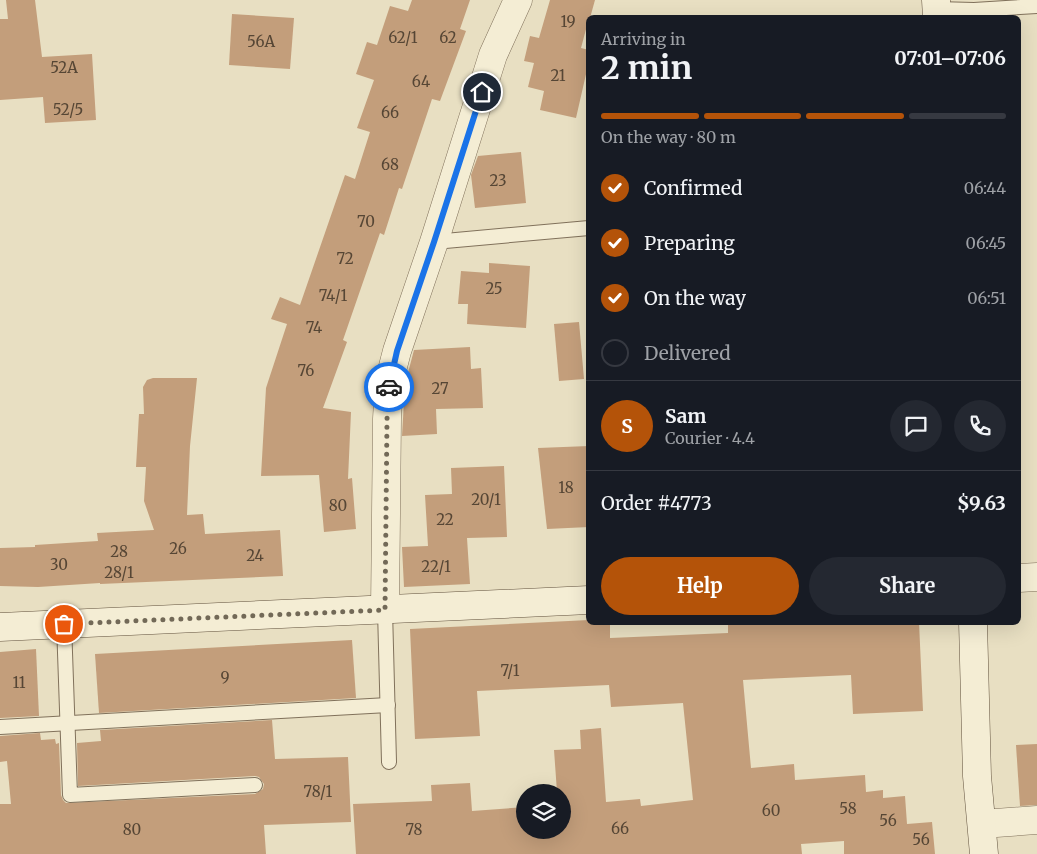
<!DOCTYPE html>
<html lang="en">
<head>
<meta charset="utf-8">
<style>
	:root { --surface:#171b24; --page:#242831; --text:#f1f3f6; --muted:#9ea1a6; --line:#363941; --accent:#b45309 }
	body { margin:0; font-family:Merriweather,serif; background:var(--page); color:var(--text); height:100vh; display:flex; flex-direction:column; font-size:19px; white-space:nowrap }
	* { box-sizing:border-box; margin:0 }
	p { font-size:16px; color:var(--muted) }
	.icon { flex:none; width:28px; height:28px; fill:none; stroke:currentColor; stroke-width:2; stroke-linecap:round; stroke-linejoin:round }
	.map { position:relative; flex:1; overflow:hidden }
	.details { position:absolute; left:586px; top:15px; width:435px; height:610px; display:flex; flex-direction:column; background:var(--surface); border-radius:8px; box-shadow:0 5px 20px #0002 }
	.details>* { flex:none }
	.buttons { position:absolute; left:516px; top:784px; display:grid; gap:10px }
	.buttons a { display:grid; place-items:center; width:55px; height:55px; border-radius:50%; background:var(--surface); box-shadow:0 5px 20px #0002; font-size:25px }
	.pin { position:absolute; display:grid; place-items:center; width:42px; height:42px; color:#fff; margin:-21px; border:2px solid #fff; border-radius:50%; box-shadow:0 1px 5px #0007 }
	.courier { position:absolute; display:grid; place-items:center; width:50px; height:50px; margin:-25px; border:4px solid #1a73e8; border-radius:50%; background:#fff; color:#222; box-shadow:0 1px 6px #0007 }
	.head em { font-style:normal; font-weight:700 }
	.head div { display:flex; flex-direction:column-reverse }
	.head { display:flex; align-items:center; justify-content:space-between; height:85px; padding:0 15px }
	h1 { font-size:32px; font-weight:700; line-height:38px }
	.bar { display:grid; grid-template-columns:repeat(4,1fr); gap:8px 5px; align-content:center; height:60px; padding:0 15px }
	.bar i { height:6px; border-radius:4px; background:var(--line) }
	.bar .current { background:var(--accent) }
	.bar p { grid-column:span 4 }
	.line { display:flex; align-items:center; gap:12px; padding:0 15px; border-top:1px solid var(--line) }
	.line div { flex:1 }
	.round { display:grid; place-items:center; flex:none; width:52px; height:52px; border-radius:26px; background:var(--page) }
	ol { padding:0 15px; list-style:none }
	li { display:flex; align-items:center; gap:15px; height:55px }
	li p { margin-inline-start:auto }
	li .icon { padding:5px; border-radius:50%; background:var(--accent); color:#fff; stroke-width:4 }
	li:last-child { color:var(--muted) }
	li i { width:28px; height:28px; border:2px solid var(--line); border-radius:50% }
	.primary-button { display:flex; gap:10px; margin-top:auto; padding:10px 15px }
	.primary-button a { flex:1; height:58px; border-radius:30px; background:var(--accent); color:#fff; font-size:20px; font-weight:700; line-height:58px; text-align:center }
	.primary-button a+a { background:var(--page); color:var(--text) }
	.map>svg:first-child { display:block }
	.building { fill:#c39e7b }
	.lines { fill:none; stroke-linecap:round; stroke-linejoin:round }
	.lane-casing { stroke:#80715b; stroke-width:16 }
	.street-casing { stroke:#80715b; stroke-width:29 }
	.secondary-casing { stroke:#62523e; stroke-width:29 }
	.lane { stroke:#f4edd4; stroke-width:14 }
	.street { stroke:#f4edd4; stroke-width:28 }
	.secondary { stroke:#f4edd4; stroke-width:28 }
	.done { stroke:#726957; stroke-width:5; stroke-dasharray:0 9 }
	.route { stroke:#1a73e8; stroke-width:6 }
	.labels { text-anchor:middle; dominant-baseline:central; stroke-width:4; stroke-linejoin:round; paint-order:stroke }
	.number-label { font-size:15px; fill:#564635 }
</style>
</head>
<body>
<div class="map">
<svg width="1037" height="854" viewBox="0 0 1037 854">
	<rect width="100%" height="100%" fill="#e8dfc2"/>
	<g class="building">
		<polygon points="6,0 35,0 42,57 92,54 96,120 45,123 43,97 0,100 0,19 8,19"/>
		<polygon points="412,0 470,0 460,29 466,31 440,101 432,99 402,189 399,188 384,235 380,233 343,340 347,342 323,408 351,412 348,479 352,478 356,529 324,532 319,475 261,476 266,388 287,324 271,319 280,297 300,305 345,175 355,179 370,132 357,128 374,80 356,74 367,42 377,45 390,6 408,11"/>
		<polygon points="550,0 595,0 590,18 589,18 581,48 589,50 589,61 576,118 540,110 544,91 528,87 534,63 524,61 530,36 539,38"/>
		<polygon points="232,14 294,18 290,69 229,65"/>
		<polygon points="521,152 526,203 475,208 471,175 478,156"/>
		<polygon points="489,263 530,266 526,328 467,324 468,304 458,304 461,271 489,273"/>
		<polygon points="579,322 584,379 559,381 554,324"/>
		<polygon points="470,347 471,369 481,368 483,408 436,409 437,434 402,436 405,384 414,350"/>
		<polygon points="153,378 197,378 190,446 187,515 203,514 205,534 280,530 283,576 100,584 100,583 38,587 0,586 0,548 35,547 35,545 98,541 97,533 154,530 144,501 146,467 136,467 139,414 144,414 143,387 147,380"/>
		<polygon points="589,446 589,527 547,529 538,448"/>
		<polygon points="504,466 507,537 467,538 470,584 404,587 402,547 428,546 425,495 452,494 451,468"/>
		<polygon points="589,620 589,622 610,622 610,638 728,633 728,622 919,622 923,711 853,714 851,675 743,680 751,768 794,764 795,780 865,775 866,792 883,790 883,798 905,796 907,824 932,822 935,854 844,854 844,841 801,844 802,854 356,854 353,804 432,801 431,785 470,783 472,811 525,807 525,830 562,830 562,792 557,792 554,750 581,749 580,730 601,728 606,802 640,799 641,806 693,800 683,703 611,707 609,685 477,691 480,736 415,739 410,629"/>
		<polygon points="352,640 356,698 99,713 95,654"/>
		<polygon points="36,649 39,716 0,718 0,652"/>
		<polygon points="272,720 275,759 348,757 351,822 264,825 266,854 0,854 0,804 11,804 7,761 0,762 0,736 40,733 41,740 55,739 56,744 59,743 61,795 63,800 66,803 255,794 263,789 264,784 259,777 255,776 78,786 77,743 101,741 100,730"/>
		<polygon points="1037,744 1037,805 1020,806 1016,745"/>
	</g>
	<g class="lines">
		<defs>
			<g id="lane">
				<polyline points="936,9 974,10 1037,6"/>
				<polyline points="434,242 589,228"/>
				<polyline points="385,610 389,762"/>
				<polyline points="64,624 70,795 255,785"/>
				<polyline points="0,727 388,705"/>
			</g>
			<g id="street">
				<polyline points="1019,578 1037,577"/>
				<polyline points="385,610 387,419 389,382 397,351 434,242 493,55 518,0"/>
				<polyline points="982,824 1037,820"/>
			</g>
			<g id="secondary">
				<polyline points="936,0 937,18"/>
				<polyline points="973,622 977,776 984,854"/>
				<polyline points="0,627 589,600"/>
			</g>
		</defs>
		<use href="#lane" class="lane-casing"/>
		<use href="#street" class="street-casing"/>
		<use href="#secondary" class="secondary-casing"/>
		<use href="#lane" class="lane"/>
		<use href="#street" class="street"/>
		<use href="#secondary" class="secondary"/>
	</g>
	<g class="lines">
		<polyline class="done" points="64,624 385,610 387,419 389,387"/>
		<polyline class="route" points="389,387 397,351 434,242 482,92"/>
	</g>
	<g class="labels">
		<g class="number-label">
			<text x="568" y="21">19</text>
			<text x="403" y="37">62/1</text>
			<text x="448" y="37">62</text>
			<text x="261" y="41">56A</text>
			<text x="64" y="67">52A</text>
			<text x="558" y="75">21</text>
			<text x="421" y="81">64</text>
			<text x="68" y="109">52/5</text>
			<text x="390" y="112">66</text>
			<text x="390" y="164">68</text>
			<text x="498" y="180">23</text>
			<text x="366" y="221">70</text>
			<text x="345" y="258">72</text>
			<text x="494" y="288">25</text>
			<text x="333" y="295">74/1</text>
			<text x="314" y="327">74</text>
			<text x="306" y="370">76</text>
			<text x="440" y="388">27</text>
			<text x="566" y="487">18</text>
			<text x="486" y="499">20/1</text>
			<text x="338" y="505">80</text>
			<text x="445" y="519">22</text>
			<text x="178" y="548">26</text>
			<text x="119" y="551">28</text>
			<text x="255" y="555">24</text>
			<text x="59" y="564">30</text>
			<text x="436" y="566">22/1</text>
			<text x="119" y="572">28/1</text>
			<text x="510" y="670">7/1</text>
			<text x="225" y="677">9</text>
			<text x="19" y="682">11</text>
			<text x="318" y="791">78/1</text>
			<text x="848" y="808">58</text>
			<text x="771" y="810">60</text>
			<text x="888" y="820">56</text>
			<text x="620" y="828">66</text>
			<text x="132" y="829">80</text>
			<text x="414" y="829">78</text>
			<text x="921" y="839">56</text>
		</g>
	</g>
</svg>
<div class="buttons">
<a><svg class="icon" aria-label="layers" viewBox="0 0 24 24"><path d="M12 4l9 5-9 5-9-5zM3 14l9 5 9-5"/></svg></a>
</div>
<div class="pin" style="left:64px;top:624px;background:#ea580c"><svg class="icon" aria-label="bag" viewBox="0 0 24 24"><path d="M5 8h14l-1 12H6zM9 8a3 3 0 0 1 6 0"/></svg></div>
<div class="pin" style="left:482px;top:92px;background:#1f2937"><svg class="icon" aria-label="home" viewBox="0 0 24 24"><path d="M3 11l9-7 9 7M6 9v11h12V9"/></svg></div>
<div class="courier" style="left:389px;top:387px"><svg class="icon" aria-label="car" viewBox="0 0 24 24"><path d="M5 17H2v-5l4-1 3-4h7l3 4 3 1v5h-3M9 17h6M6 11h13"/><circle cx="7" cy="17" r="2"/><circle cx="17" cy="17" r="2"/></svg></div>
<section class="details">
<div class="head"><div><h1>2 min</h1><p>Arriving in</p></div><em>07:01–07:06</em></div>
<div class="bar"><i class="current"></i><i class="current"></i><i class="current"></i><i></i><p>On the way · 80 m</p></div>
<ol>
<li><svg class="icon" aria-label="check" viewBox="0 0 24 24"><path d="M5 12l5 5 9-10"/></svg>Confirmed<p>06:44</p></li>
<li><svg class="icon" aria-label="check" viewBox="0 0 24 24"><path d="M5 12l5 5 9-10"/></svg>Preparing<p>06:45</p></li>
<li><svg class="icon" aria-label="check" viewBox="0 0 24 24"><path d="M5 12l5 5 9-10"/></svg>On the way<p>06:51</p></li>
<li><i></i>Delivered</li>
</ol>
<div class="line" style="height:90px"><b class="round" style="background:var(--accent);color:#fff">S</b><div><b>Sam</b><p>Courier · 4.4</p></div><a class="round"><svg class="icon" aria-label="chat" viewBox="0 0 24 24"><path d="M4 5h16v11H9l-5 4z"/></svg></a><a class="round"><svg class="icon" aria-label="phone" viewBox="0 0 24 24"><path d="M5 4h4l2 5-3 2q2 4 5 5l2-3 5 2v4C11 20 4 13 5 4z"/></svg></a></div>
<div class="line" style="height:65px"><div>Order #4773</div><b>$9.63</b></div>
<div class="primary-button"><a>Help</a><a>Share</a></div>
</section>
</div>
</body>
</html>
